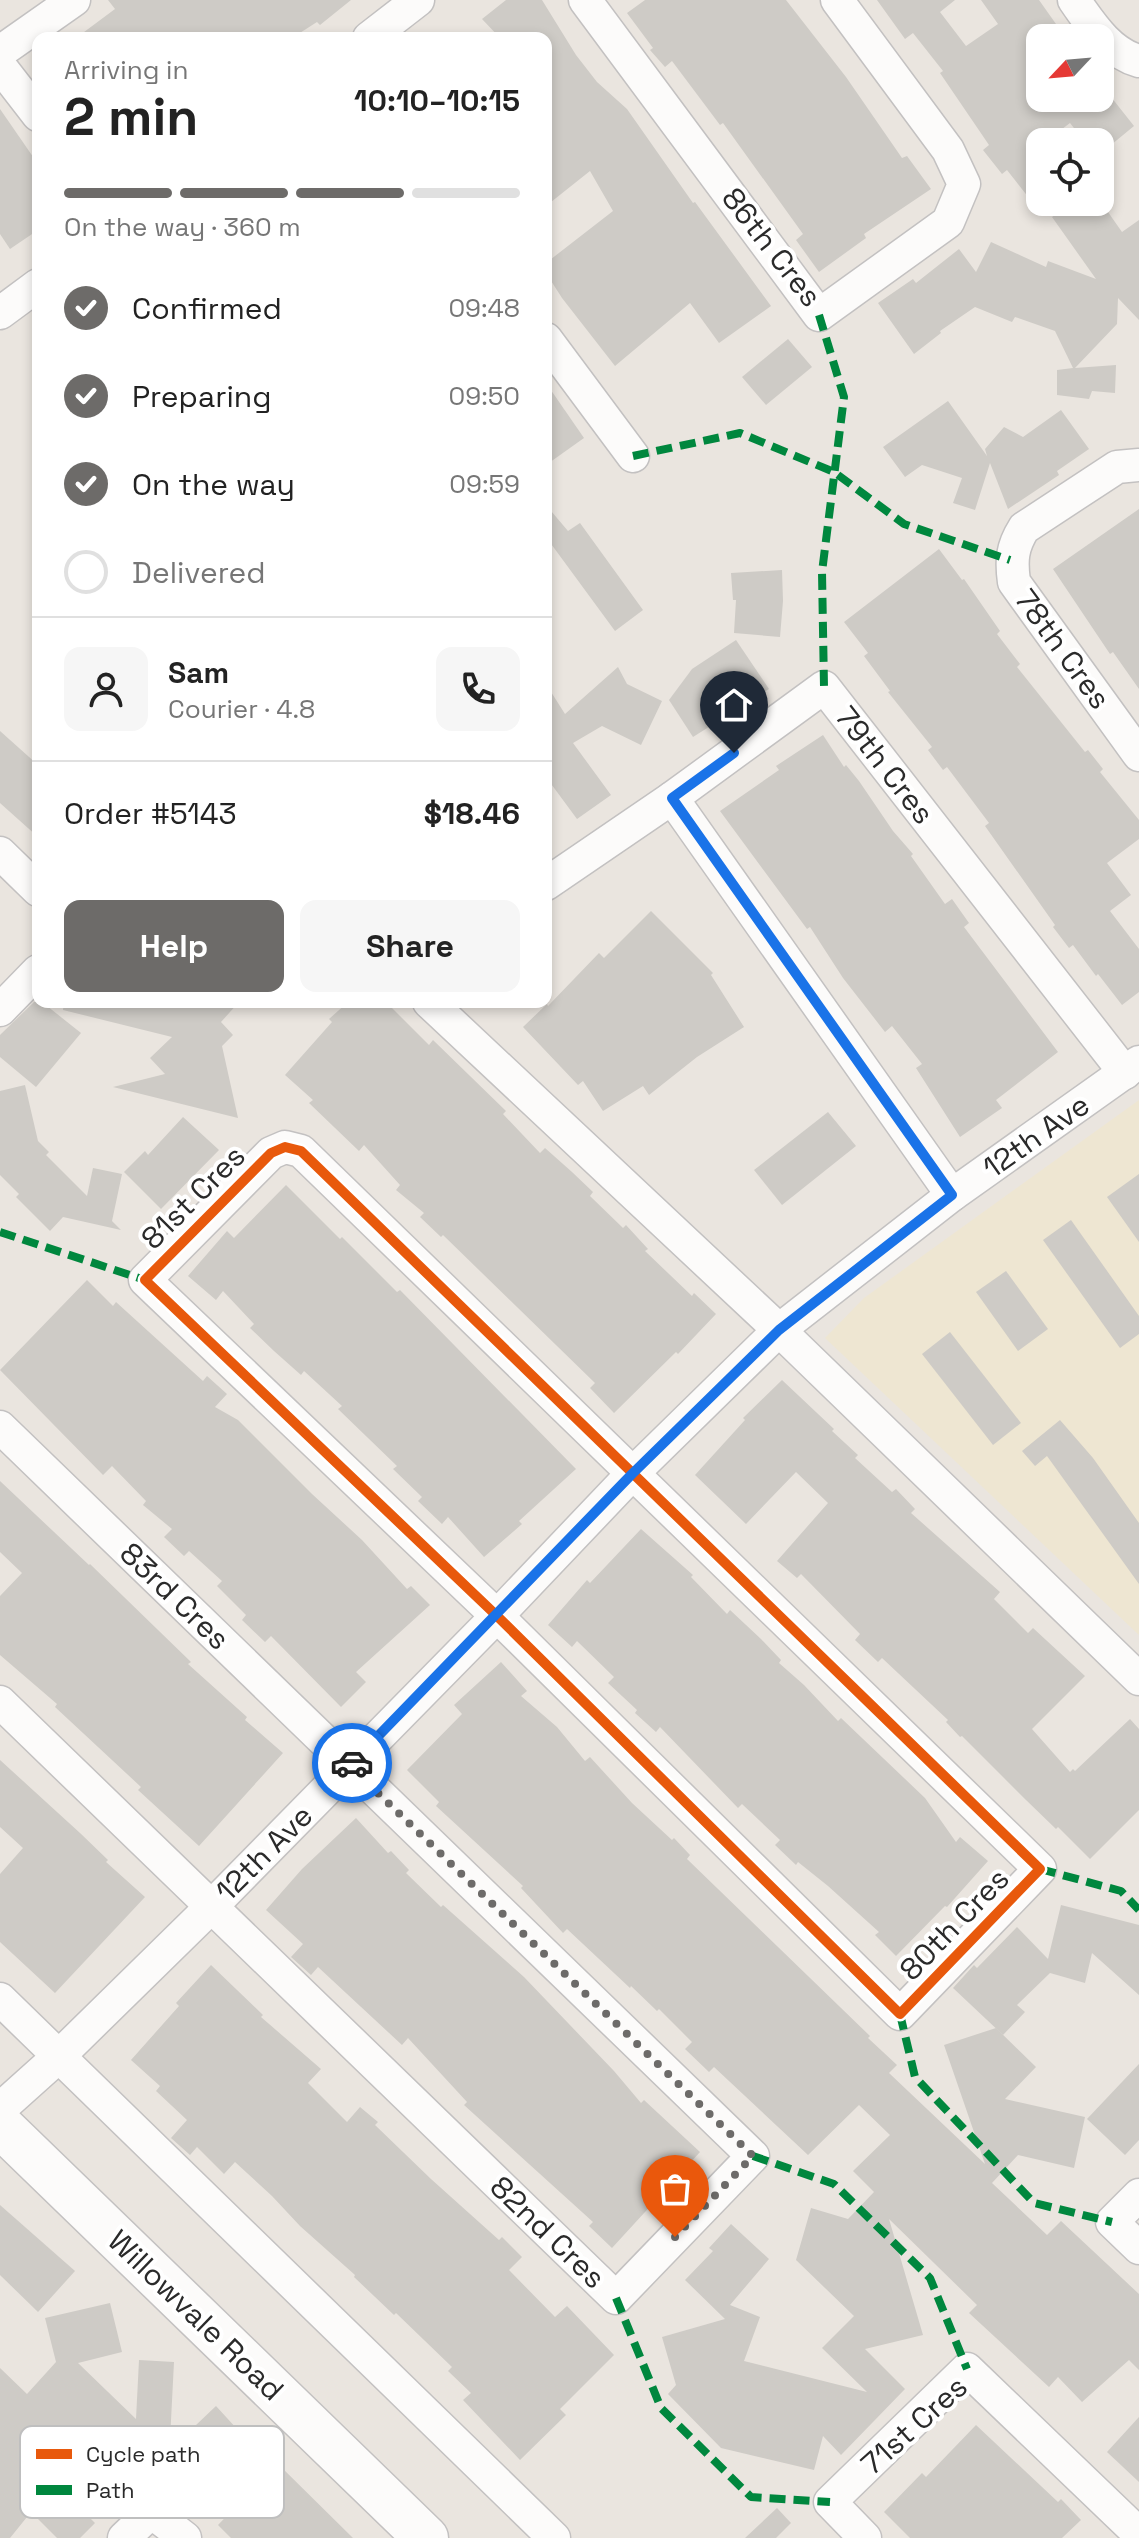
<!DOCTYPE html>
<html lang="en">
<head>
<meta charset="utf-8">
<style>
	:root { --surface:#fff; --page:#f6f6f6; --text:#222; --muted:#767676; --line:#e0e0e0; --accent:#6d6b69 }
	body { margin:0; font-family:"Space Grotesk",sans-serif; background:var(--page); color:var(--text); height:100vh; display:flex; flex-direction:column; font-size:30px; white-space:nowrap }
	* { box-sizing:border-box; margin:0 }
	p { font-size:26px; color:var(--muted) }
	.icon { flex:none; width:44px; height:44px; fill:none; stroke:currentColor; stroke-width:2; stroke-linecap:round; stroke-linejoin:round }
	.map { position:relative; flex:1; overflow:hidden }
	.panel { position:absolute; left:32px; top:32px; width:520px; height:976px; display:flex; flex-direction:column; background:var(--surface); border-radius:16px; box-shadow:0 4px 12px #0003 }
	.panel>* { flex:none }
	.needle { width:52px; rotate:244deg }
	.tools { position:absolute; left:1026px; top:24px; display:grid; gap:16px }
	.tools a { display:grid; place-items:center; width:88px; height:88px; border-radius:16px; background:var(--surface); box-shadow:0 4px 12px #0003; font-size:40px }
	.pin { position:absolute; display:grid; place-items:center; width:68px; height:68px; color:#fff; margin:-82px -34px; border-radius:50% 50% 50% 0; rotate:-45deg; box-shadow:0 0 8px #0007 }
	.pin .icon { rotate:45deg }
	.courier { position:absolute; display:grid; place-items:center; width:80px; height:80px; margin:-40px; border:6px solid #1a73e8; border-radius:50%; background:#fff; color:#222; box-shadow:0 2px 10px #0007 }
	.summary em { font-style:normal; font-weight:800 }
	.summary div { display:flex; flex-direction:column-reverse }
	.summary { display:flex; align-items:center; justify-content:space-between; height:136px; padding:0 32px }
	h1 { font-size:52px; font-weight:800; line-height:60px }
	.bar { display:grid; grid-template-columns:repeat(4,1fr); gap:12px 8px; align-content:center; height:96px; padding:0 32px }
	.bar i { height:10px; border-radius:6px; background:var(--line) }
	.bar .selected { background:var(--accent) }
	.bar p { grid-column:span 4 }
	.line { display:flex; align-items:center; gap:20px; padding:0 32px; border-top:2px solid var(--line) }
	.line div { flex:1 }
	.round { display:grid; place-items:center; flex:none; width:84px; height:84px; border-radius:16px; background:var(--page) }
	ol { padding:0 32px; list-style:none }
	li { display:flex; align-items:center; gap:24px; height:88px }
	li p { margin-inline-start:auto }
	li .icon { padding:8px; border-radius:50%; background:var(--accent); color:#fff; stroke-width:4 }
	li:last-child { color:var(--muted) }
	li i { width:44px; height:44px; border:4px solid var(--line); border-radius:50% }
	.button { display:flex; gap:16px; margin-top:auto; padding:16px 32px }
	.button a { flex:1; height:92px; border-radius:16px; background:var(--accent); color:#fff; font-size:32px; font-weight:800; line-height:92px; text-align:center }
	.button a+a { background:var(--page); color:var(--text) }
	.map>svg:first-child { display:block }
	.education { fill:#eee6d2 }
	.building { fill:#cecbc6 }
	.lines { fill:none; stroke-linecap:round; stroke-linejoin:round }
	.street-casing { stroke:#c3c1c1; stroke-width:35 }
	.secondary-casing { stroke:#c3c1c1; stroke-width:47 }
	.street { stroke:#fcfbfa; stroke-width:32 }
	.secondary { stroke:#fcfbfa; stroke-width:44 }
	.quiet { stroke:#00873e; stroke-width:8; stroke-dasharray:16 8; stroke-linecap:butt }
	.cycleway-casing { stroke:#fff; stroke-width:15 }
	.cycleway { stroke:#e8590c; stroke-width:10 }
	.done { stroke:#6d6b69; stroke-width:8; stroke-dasharray:0 14.4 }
	.route { stroke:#1a73e8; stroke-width:10 }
	.labels { text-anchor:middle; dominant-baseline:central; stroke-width:8; stroke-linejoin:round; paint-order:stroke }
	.street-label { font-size:30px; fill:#2a2a2a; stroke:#fff }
	.key { fill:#fff; stroke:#bfbfbf; stroke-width:2 }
	.key-label { font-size:22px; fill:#2a2a2a }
</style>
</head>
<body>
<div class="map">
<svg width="1139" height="2538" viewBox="0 0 1139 2538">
	<rect width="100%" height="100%" fill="#eae5df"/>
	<polygon class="education" points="1139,1100 1139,1635 825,1338 864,1298"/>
	<g class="building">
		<polygon points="108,0 351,0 320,25 317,22 292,38 76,38 115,9"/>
		<polygon points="506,0 542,0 576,55 597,82 627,109 693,203 695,202 771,306 719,343 690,303 615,366 562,298 546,273 546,263 613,211 590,171 546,206 546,38 500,38 482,19"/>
		<polygon points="645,0 786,0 846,77 902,158 907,156 931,189 864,234 866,238 819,272 796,240 803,234 723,123 720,125 672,61 665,67 650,50 653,48 627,13"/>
		<polygon points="877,0 955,0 940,12 966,46 998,24 981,0 1039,0 1056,24 1040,34 1040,98 1100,98 1100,83 1134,126 1100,154 1100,142 1085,142 1070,123 1045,142 1040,142 1040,212 1007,170 1002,174 983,150 989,145 940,73 943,71 913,33 905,39"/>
		<polygon points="0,109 38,164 38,230 10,249 0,234"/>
		<polygon points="1072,202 1101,202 1122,232 1139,220 1139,320 1118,298 1117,324 1075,368 1116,365 1115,393 1092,391 1089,399 1057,395 1057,370 1073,368 1055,331 1015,317 1012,322 975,307 940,331 941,333 914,354 878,303 913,279 916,283 959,249 976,272 991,242 1046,267 1048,261 1096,279 1052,217"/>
		<polygon points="788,339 812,367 766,405 742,377"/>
		<polygon points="546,383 584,438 546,465"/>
		<polygon points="948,401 987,456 985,449 1004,427 1023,437 1061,410 1089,449 1057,471 1059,475 1008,509 990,463 975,510 953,503 962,478 922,465 905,477 883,447"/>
		<polygon points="546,505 568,531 580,523 643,610 615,631 546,537"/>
		<polygon points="1139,509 1139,689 1113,652 1110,654 1053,569"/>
		<polygon points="939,549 962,580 964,579 1000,631 997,634 1020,664 1017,667 1085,752 1088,750 1103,769 1100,772 1139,820 1139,839 1107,863 1131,895 1110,911 1139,949 1139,992 1122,1005 1098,974 1096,976 1073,945 1069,948 1053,927 1055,925 985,826 989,823 947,767 943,770 928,750 932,747 888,692 890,691 864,656 868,653 844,622"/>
		<polygon points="782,570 783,601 780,637 734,633 736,600 733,600 731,573"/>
		<polygon points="736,640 769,689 693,737 669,700 692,669"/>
		<polygon points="618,667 627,684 662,701 641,745 602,726 573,743 611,795 577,819 546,777 546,684 565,714"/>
		<polygon points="0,731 38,765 38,837 0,803"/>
		<polygon points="823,735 844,767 846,765 859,781 893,831 913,854 911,856 945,904 952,899 969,923 964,927 1058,1052 996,1100 1002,1108 960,1137 916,1068 922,1064 892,1026 885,1032 843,978 810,927 807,929 720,811 779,770 776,766"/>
		<polygon points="651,911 713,973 711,975 744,1027 697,1057 649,1095 643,1086 603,1111 583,1081 578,1085 523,1027 547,1004 548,1006 599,953 604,958"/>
		<polygon points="34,1002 42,1002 81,1033 36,1087 0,1057 0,1035"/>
		<polygon points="64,1002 239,1002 221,1022 233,1035 222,1046 238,1118 113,1087 165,1074 150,1058 172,1037 63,1010"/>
		<polygon points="348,1002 386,1002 429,1045 433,1040 506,1111 503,1114 540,1153 545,1148 572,1172 593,1192 590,1196 623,1228 626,1225 648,1249 645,1251 692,1296 694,1293 716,1314 678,1354 676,1352 614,1413 590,1388 595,1383 443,1235 441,1237 420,1217 424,1213 396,1190 400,1185 364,1145 359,1151 309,1103 313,1100 285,1075 332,1022 329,1019"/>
		<polygon points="25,1085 38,1141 49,1152 46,1155 87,1196 93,1168 122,1174 112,1221 121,1230 63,1217 50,1231 16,1197 19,1194 0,1175 0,1091"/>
		<polygon points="828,1112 856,1146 782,1205 754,1170"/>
		<polygon points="183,1117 219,1150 161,1209 124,1172 145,1151 148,1155"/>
		<polygon points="1139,1174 1139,1242 1107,1197"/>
		<polygon points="286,1185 340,1239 342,1237 397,1292 400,1290 576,1469 519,1521 522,1524 484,1557 448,1517 442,1524 418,1501 422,1497 393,1469 397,1466 338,1409 342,1406 304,1371 301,1375 274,1351 250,1328 254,1324 223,1291 216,1300 188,1276 227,1231 234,1238"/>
		<polygon points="1071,1220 1139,1316 1139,1334 1120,1348 1043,1240"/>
		<polygon points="1006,1271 1048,1329 1018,1351 976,1292"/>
		<polygon points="87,1280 113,1306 116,1302 203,1381 207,1376 227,1394 215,1407 238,1420 312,1494 362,1540 407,1589 411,1586 430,1605 356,1672 366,1682 341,1707 271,1636 265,1642 242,1620 246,1615 217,1586 222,1581 189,1551 184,1556 164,1537 172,1529 143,1505 146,1501 112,1466 103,1475 0,1370"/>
		<polygon points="950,1332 1021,1423 993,1445 922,1354"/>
		<polygon points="782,1380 834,1429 832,1431 858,1455 855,1458 892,1492 896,1489 915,1509 911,1513 1000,1592 994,1599 1028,1633 1033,1628 1085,1676 1032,1729 1070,1772 1073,1769 1075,1771 1130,1719 1139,1729 1139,1810 1090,1859 1058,1827 1056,1829 1026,1800 962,1736 960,1737 946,1722 948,1720 882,1658 878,1662 855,1640 860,1634 801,1574 797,1578 777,1561 828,1503 796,1472 746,1524 695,1475 745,1420 743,1418"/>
		<polygon points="1060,1420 1093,1458 1139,1523 1139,1584 1047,1456 1035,1466 1022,1451"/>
		<polygon points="0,1481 89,1565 90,1564 191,1662 188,1664 247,1717 245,1720 283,1753 199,1846 138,1790 141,1787 55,1707 57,1704 0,1655 0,1596 22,1573 0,1552"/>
		<polygon points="641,1529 693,1575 691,1577 727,1614 730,1610 761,1639 781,1660 779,1663 804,1685 838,1721 841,1718 925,1798 956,1842 960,1837 988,1861 947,1907 945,1906 896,1956 875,1935 879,1932 828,1886 798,1862 796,1865 775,1845 780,1840 742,1804 738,1808 660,1727 656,1732 635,1713 637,1710 608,1683 614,1677 577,1641 572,1647 548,1625 587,1580 590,1583"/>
		<polygon points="501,1662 527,1691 521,1696 557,1727 585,1761 590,1757 632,1803 672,1840 674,1838 690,1855 687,1859 870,2036 868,2038 897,2065 889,2073 985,2164 944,2045 996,2028 1036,2067 1005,2099 1085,2117 1074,2168 1018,2155 992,2183 1047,2235 1061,2221 1139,2294 1139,2370 1129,2360 1082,2402 1058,2377 1049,2387 969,2313 977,2305 889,2219 923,2335 865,2349 905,2389 841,2455 823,2436 814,2470 721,2448 668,2394 676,2385 662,2337 725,2319 685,2280 713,2251 709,2248 731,2224 769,2259 730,2305 760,2317 744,2361 867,2392 822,2348 854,2316 796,2260 811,2208 848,2219 874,2192 853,2171 890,2135 859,2105 808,2155 714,2067 709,2072 685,2049 692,2042 659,2009 657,2011 631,1986 630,1988 567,1929 563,1933 521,1888 523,1886 436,1806 439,1802 407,1770 462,1714 454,1705"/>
		<polygon points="0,1760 80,1833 108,1860 106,1862 145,1897 55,1993 0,1942 0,1874 23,1848 0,1827"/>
		<polygon points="356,1818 388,1853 391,1851 409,1870 406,1873 441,1907 443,1905 524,1977 614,2071 641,2103 644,2100 700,2152 612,2248 589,2226 593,2222 464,2105 467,2102 408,2038 402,2045 318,1967 311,1975 291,1957 303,1944 266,1910 302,1869"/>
		<polygon points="1061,1905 1139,1925 1139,1995 1092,1953 1085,1983 1050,1973 1017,2005 1025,2012 1003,2035 953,1988 974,1965 977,1968 1017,1927 1048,1959"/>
		<polygon points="211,1965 263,2015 261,2017 321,2069 308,2083 347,2122 360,2107 378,2122 375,2125 431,2179 499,2240 502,2237 522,2257 509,2270 555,2317 567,2306 614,2355 560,2409 566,2415 520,2460 463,2400 471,2393 448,2371 452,2367 396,2313 394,2315 354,2277 355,2275 300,2226 272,2196 235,2162 224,2174 197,2147 190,2155 171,2138 187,2120 156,2091 160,2086 131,2060 179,2006 176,2003"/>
		<polygon points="1139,2064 1139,2140 1125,2155 1087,2119"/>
		<polygon points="0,2205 75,2271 38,2312 0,2275"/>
		<polygon points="110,2303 122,2352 78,2363 136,2419 139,2360 174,2362 170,2440 158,2427 80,2508 95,2523 80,2538 57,2538 31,2512 10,2538 0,2538 0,2368 27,2394 56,2362 45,2318"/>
		<polygon points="216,2406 248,2441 250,2439 275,2466 277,2463 353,2538 231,2538 218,2525 247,2495 208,2454 195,2466 175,2445"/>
		<polygon points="1139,2417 1139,2482 1107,2452"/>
		<polygon points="976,2425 1058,2502 1061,2499 1081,2520 1062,2538 910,2538 884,2512 922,2473 926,2477"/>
		<polygon points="777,2508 791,2523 776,2538 745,2538"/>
	</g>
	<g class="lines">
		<defs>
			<g id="street">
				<polyline points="585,0 819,315 948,222 964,184 948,150 837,0"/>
				<path d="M 1074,0 C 1091,24 1109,53 1139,61"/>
				<polyline points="369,38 418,0"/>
				<polyline points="0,52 74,0"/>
				<polyline points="0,66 38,115"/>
				<polyline points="0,313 38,285"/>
				<polyline points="546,339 633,456"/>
				<path d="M 1139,465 L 1117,467 L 1024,528 C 1012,547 1011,560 1014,582 L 1139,755"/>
				<polyline points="0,853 38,890"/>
				<polyline points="546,884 672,798"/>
				<polyline points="429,1002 779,1330 1139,1679"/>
				<polyline points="0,1010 38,971"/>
				<polygon points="285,1147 301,1151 1040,1869 900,2014 497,1616 145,1280 271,1153"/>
				<polyline points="952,1195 672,798 824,687 1125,1073"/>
				<polyline points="0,1427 753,2156 616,2298 0,1702"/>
				<polyline points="0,1999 554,2538"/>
				<polyline points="0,2109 58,2057 211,1907 497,1616 632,1474 779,1330 952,1195 1139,1062"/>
				<polyline points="1139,2195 1112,2222 1139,2248"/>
				<polyline points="124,2538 145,2518 154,2514 185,2538"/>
				<polyline points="865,2538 830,2502 967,2369 1139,2534"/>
			</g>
			<polyline id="secondary" points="0,2125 426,2538"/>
		</defs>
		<use href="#street" class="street-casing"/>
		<use href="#secondary" class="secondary-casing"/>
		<use href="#street" class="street"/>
		<use href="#secondary" class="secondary"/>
		<g class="quiet">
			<polyline points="819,315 844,397 822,572 824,687"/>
			<polyline points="633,456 740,433 834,472 904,524 1010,560"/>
			<polyline points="0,1232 145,1280"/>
			<polyline points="1040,1869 1121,1891 1139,1910"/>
			<polyline points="900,2014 915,2077 1034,2203 1112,2222"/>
			<polyline points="753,2156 834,2184 930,2278 967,2369"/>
			<polyline points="616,2298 661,2408 751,2497 830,2502"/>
		</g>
		<defs>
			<polygon id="cycleway" points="285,1147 301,1151 1040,1869 900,2014 497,1616 145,1280 271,1153"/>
		</defs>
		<use href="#cycleway" class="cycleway-casing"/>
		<use href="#cycleway" class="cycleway"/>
	</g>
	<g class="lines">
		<polyline class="done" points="352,1763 350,1766 753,2156 675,2237"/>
		<polyline class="route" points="352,1763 632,1474 779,1330 952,1195 672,798 734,753"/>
	</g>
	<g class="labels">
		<g class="street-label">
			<text transform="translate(772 247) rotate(52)">86th Cres</text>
			<text transform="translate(1063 649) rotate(54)">78th Cres</text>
			<text transform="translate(885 765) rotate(52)">79th Cres</text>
			<text transform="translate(1036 1136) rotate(-35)">12th Ave</text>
			<text transform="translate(193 1197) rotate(-45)">81st Cres</text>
			<text transform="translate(175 1596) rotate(44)">83rd Cres</text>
			<text transform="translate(264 1853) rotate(-45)">12th Ave</text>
			<text transform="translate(954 1924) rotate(-46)">80th Cres</text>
			<text transform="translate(548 2232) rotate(44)">82nd Cres</text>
			<text transform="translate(196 2315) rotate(44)">Willowvale Road</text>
			<text transform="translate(914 2425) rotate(-42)">71st Cres</text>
		</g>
	</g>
	<rect x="20" y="2426" width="264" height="92" rx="12" class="key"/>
	<rect x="36" y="2449" width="36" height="10" fill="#e8590c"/>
	<rect x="36" y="2485" width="36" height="10" fill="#00873e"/>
	<g class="key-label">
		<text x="86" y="2462">Cycle path</text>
		<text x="86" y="2498">Path</text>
	</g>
</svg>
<div class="tools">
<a><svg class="needle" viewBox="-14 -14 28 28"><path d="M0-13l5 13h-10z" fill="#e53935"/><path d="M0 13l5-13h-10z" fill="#767676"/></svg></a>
<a><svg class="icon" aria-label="locate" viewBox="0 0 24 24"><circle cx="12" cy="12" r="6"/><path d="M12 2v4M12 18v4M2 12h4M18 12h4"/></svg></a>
</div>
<div class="pin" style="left:675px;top:2237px;background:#ea580c"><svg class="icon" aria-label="bag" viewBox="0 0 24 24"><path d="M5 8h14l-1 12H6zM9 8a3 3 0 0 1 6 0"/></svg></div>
<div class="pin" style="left:734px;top:753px;background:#1f2937"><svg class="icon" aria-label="home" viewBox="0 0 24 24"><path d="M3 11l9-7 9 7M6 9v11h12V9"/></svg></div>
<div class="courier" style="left:352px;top:1763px"><svg class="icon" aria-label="car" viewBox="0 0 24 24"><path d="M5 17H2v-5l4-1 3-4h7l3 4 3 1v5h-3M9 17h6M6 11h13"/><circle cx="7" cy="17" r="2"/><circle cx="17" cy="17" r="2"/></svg></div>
<section class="panel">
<div class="summary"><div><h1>2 min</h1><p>Arriving in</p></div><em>10:10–10:15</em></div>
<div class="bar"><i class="selected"></i><i class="selected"></i><i class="selected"></i><i></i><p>On the way · 360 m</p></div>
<ol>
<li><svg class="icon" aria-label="check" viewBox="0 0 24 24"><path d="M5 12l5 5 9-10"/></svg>Confirmed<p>09:48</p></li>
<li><svg class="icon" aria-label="check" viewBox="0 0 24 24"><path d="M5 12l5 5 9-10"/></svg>Preparing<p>09:50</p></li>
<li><svg class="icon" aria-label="check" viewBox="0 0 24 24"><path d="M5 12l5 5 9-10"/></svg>On the way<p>09:59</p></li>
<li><i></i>Delivered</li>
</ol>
<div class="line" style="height:144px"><a class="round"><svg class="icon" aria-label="person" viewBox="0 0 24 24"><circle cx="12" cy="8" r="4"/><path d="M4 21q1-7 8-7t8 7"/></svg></a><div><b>Sam</b><p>Courier · 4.8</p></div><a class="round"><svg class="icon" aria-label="phone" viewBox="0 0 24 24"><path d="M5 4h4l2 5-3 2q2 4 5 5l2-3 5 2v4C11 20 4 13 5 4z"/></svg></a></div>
<div class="line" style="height:104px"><div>Order #5143</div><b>$18.46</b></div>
<div class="button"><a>Help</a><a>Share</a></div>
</section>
</div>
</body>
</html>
